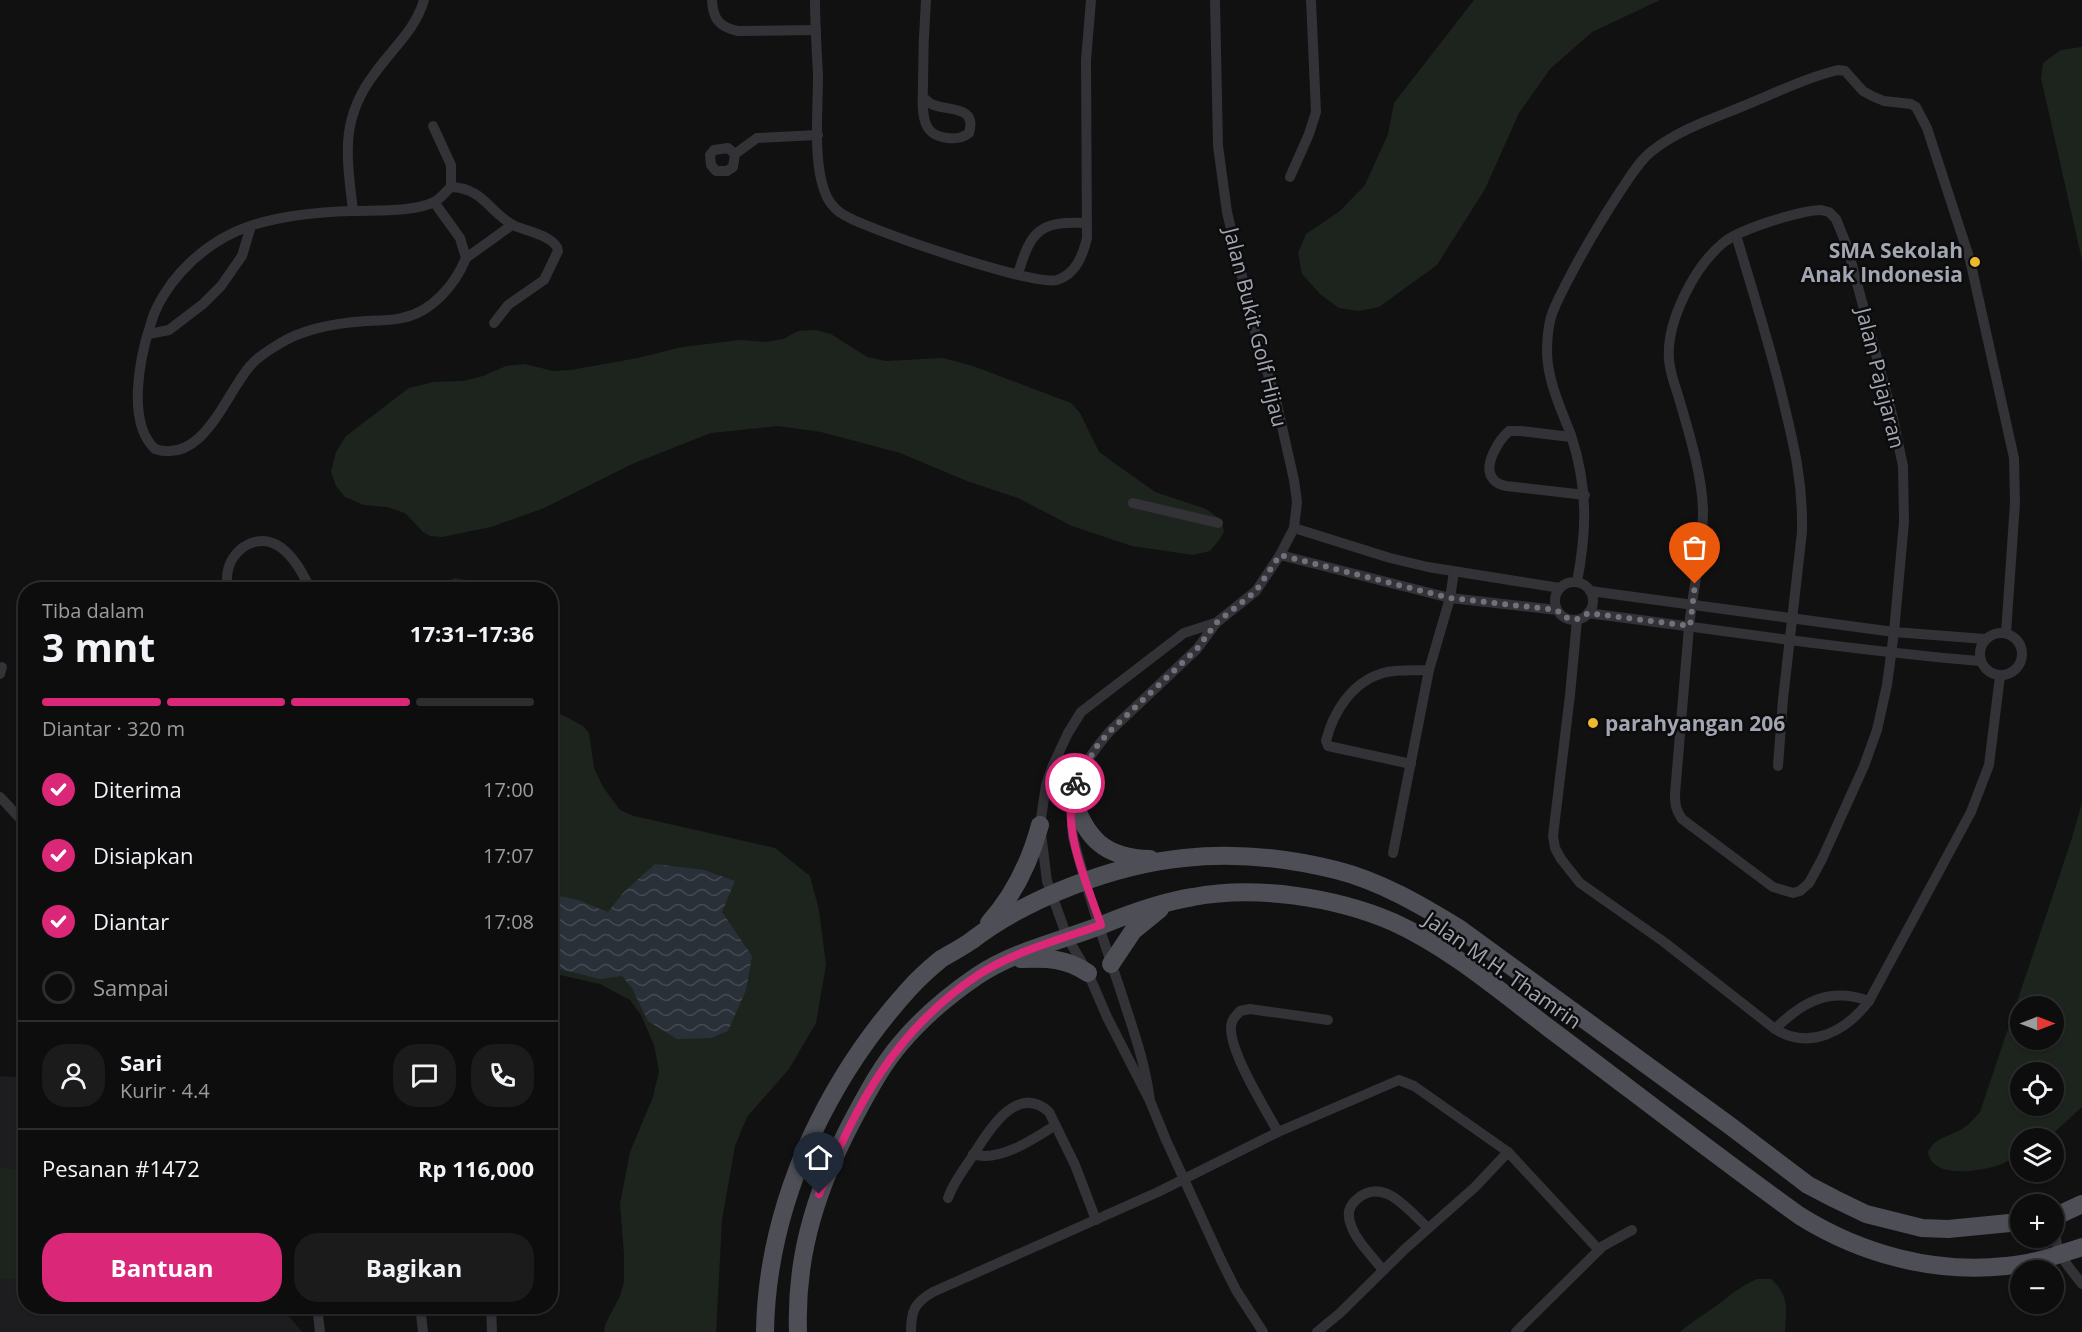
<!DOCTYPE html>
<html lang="id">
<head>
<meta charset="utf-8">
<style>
	:root { --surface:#0d0d0e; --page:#1b1b1c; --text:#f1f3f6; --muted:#9a9c9e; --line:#2d2d2e; --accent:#db2777 }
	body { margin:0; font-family:"Open Sans",sans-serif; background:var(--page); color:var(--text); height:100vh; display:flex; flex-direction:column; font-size:22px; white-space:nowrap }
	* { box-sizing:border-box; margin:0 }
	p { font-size:20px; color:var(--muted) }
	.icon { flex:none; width:33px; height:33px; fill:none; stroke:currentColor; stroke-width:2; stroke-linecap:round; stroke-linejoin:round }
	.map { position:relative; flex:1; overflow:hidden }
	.panel { position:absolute; left:18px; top:582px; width:540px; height:732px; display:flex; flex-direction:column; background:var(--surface); border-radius:24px; box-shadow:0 2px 4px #0004,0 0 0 2px var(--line) }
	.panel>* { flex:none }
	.needle { width:39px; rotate:90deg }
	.tools { position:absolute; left:2010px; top:996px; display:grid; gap:12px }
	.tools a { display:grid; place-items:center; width:54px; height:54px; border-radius:50%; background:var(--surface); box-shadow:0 2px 4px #0004,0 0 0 2px var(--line); font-size:30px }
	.pin { position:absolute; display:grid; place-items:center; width:51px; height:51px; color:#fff; margin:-62px -26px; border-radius:50% 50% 50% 0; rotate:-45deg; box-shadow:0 0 6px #0007 }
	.pin .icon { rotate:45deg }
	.courier { position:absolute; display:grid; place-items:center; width:60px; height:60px; margin:-30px; border:4px solid #db2777; border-radius:50%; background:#fff; color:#222; box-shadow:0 2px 8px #0007 }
	.overview em { font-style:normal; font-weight:700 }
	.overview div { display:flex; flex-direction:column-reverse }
	.overview { display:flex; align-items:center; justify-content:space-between; height:102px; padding:0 24px }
	h1 { font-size:39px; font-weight:700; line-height:45px }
	.bar { display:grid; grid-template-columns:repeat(4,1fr); gap:9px 6px; align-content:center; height:72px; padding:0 24px }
	.bar i { height:8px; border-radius:4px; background:var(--line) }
	.bar .active { background:var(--accent) }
	.bar p { grid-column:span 4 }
	.line { display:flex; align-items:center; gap:15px; padding:0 24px; border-top:2px solid var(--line) }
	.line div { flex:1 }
	.round { display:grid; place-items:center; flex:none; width:63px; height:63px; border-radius:24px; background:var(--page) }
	ol { padding:0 24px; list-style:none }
	li { display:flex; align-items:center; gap:18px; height:66px }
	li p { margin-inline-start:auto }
	li .icon { padding:6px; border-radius:50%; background:var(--accent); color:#fff; stroke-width:4 }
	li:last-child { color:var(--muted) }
	li i { width:33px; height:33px; border:3px solid var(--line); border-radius:50% }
	.primary-button { display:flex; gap:12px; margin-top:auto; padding:12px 24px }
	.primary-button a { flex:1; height:69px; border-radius:24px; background:var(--accent); color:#fff; font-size:24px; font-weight:700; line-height:69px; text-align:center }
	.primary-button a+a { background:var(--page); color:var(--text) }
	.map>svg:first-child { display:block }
	.built { fill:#1d1d1f }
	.green { fill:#1d241e; fill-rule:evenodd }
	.water { fill:url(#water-waves) }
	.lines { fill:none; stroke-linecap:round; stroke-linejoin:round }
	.minor { stroke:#323237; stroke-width:10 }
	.primary { stroke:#4e4f56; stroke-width:18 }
	.done { stroke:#6f727a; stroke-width:6; stroke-dasharray:0 10.8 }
	.route { stroke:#db2777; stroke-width:8 }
	.poi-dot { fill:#edb92e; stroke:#0c0c0d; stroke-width:2 }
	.labels { text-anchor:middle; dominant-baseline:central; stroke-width:5; stroke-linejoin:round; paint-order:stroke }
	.poi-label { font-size:21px; font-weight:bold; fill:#a2a6b2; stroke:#0c0c0d; text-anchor:end }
	.street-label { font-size:21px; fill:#a2a6b2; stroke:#0c0c0d }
</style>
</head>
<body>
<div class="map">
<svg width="2082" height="1332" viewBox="0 0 2082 1332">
	<defs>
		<pattern id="water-waves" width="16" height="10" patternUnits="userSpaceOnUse" patternTransform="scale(1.5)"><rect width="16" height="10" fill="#293037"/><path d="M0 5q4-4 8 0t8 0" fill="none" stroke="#454b52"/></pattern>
	</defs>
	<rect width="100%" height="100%" fill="#111112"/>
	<polygon class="built" points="0,1076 25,1078 26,1306 281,1307 302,1332 0,1332"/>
	<g class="green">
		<polygon points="1474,0 1660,0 1592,32 1550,69 1519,113 1485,189 1437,265 1379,307 1359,311 1339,308 1320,294 1302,274 1298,253 1306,234 1340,211 1365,185 1388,134 1394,103"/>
		<polygon points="2082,47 2082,260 2041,78 2043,63 2061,50"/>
		<polygon points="816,330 831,334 867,357 886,361 943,358 973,366 1071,403 1080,413 1099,452 1155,492 1206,509 1220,519 1224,531 1220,539 1210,551 1193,555 1132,546 1072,526 1018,498 967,481 900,453 821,432 778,426 711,433 632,464 544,508 491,527 442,537 430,536 423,532 405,513 387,507 364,505 345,497 336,486 331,472 336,452 346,436 409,388 434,382 463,381 483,376 506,366 525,364 553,371 571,370 638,358 682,347 740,340 766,342 783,339 798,331"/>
		<polygon points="455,578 465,580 472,589 437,589 444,583"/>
		<polygon points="551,709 583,726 589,733 594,768 603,787 620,810 634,816 775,848 810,876 819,910 826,965 816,1023 789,1069 747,1117 735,1146 722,1220 716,1332 604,1332 605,1325 620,1296 624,1282 624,1254 620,1204 630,1152 653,1097 659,1071 654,1045 641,1015 630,1000 600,984 551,973"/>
		<path d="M 2082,803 L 2082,1107 L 2048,1138 L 2020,1138 L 2020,1154 C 2014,1157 2007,1162 1999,1165 C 1981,1171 1932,1180 1928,1152 C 1935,1138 1945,1138 1958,1131 C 1966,1128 1974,1119 1980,1112 L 2071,841 ZM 2054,1006 L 2054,1040 L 2020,1040 L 2020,1006 ZM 2054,1072 L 2054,1106 L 2020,1106 L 2020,1072 Z"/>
		<polygon points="0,1168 19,1169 16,1279 0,1279"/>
		<path d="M 1757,1279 L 1771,1279 C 1790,1296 1786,1309 1785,1332 L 1680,1332 C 1693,1321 1706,1313 1720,1303 C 1733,1293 1741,1286 1757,1279 Z"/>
	</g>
	<polygon class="water" points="655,864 704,870 735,881 722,912 752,956 746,990 728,1031 711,1038 677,1039 648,1021 632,988 622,976 600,979 551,967 551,898 554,895 578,900 608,912 623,893"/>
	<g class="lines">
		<g class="minor">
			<path d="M 712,0 C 713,19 719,27 738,31 L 816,30"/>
			<path d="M 815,0 C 815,26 817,52 818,77 C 818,112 812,169 828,199 C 832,206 837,211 844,215 C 869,230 1033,286 1057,280 C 1076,274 1083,255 1087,238 L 1086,60 L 1091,0"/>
			<path d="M 923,97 C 926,100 929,104 934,105 C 950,111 977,106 969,133 C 963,138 956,139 948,138 C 938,137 930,134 926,124 C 921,112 923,96 923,83 C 923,55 924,28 926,0"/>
			<polyline points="433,126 451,165 451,187"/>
			<polyline points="735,154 728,148 714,150 710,155 711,165 716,171 727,171 733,167 735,154 757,138 818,135"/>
			<polyline points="1290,177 1309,134 1316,112 1311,0"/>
			<path d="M 434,202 L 460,238 L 466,258 C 455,285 432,312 402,318 C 391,321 378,320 366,321 C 336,323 304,328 279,344 C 269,350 257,357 250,366 C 225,395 203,465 155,449 C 126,422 140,356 151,323 C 156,305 169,285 181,272 C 201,250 225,234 253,225 C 285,215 319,212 352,211 C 375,210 415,212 434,202 C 441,199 445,192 451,187 C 484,188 490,214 515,226 C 527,231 557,237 558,251 L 544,280 L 508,305 L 494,323"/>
			<path d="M 1821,210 L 1829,212 L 1836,219 L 1847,246 L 1892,414 L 1903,466 L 1904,522 L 1894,632 L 1887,685 L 1877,730 L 1864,766 L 1822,859 L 1809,883 L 1800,891 L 1793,893 L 1773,887 L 1682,819 C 1676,811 1675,804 1675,794 C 1680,739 1684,683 1689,627 C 1693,588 1703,549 1703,510 C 1702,473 1688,430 1678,395 C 1674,383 1670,372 1669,360 C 1666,322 1694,267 1723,243 C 1740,229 1798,211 1821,210 Z"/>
			<path d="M 353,211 C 347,157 339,120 375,73 C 392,49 416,29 424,0"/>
			<path d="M 1736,235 C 1752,289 1769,342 1782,396 C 1794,445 1803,481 1802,532 L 1783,699 L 1778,766"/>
			<polyline points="466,258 512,225"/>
			<path d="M 1018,274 C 1031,230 1040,221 1086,223"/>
			<polyline points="149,334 169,330 203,304 221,286 242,256 251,226"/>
			<path d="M 1571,437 L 1521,431 L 1509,431 C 1499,440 1482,466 1493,479 C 1496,483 1501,485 1506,486 L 1585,495"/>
			<polyline points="1133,503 1218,523"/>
			<polyline points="1294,528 1390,558 1428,567 1560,588"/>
			<polyline points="1280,555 1450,598 1557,610"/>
			<path d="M 1577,582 C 1587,530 1588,487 1571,435 C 1561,409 1548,382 1547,353 C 1547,342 1548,328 1551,317 C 1555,304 1562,292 1568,280 C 1584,249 1602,219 1621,190 C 1630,177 1639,161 1652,151 C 1677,131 1711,119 1741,107 C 1773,94 1805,78 1838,70 L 1845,71 L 1863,91 L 1872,96 L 1884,101 L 1911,104 L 1916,107 L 1927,128 L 1970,260 L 2014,458 L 2015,503 L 2006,633"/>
			<circle cx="1574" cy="601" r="19"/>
			<path d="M 229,590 C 219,561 249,530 277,545 C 293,554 303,574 311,590"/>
			<polyline points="1590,591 1894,632 1985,639"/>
			<path d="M 1588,613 C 1719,630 1849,650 1980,661"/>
			<path d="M 1577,620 L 1570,695 L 1553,836 L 1555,848 L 1561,859 L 1580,883 L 1664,942 L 1775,1029 C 1810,1051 1846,1031 1869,1001 L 1971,812 L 1989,765 L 2000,676"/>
			<polyline points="1215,623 1184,633 1081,712 1068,733 1053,765 1046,785 1040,825 1047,881 1067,937 1088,973 1107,1017 1150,1101 1166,1140 1221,1260 1236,1290 1263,1332"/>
			<circle cx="2001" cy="654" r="21"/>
			<polyline points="0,674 2,667"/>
			<path d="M 1411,764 L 1328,746 L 1326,741 C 1333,712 1352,682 1383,673 C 1397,669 1415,671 1429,670"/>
			<polyline points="1053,765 1077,779"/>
			<polyline points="0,797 26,825"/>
			<polyline points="1393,853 1429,670 1450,598 1454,572"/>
			<path d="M 1775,1029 C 1803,1001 1830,987 1869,1001"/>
			<path d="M 1150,1101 C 1145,1060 1131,1024 1119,986 C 1102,937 1086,887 1073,837 C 1068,789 1079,767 1110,731 L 1197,649 L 1216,623 L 1256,591 L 1280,555 L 1294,528 L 1297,502 L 1294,480 L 1276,400 L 1256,336 L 1227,212 L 1218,146 L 1215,0"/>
			<path d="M 1278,1132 C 1266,1110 1224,1044 1232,1022 C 1233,1018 1238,1014 1240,1011 L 1250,1009 L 1328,1020"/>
			<path d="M 973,1154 C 998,1163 1034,1139 1054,1126"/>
			<path d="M 948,1198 C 953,1183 963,1170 972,1157 C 987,1133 1016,1082 1049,1112 L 1075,1165 L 1096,1220"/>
			<path d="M 2056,1217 C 2053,1252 2062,1258 2082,1284"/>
			<path d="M 1383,1270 C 1373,1257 1356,1241 1351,1225 C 1347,1215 1348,1207 1356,1200 C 1383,1175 1408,1210 1428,1228"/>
			<polyline points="317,1306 320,1332"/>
			<polyline points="420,1306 423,1332"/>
			<polyline points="491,1306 492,1332"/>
			<path d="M 911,1332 C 911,1311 914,1303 933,1292 L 1158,1192 L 1278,1132 L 1399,1080 L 1414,1086 L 1508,1152 L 1599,1250"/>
			<polyline points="1317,1332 1340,1313 1405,1249 1475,1187 1508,1152"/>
			<polyline points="1516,1332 1603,1246 1632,1230"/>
		</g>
		<g class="primary">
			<path d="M 1072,797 C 1086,838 1104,858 1150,859"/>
			<path d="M 989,923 C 1015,894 1030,862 1040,825"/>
			<path d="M 1021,959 C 1047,958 1066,958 1088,973"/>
			<polyline points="1111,964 1133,931 1160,909"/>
			<polyline points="2054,1217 2082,1204"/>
			<path d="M 765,1332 C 766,1263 783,1199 811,1137 C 836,1083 869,1033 909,989 C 918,979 930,968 941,959 C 951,953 961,948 971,941 C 1027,898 1113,865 1184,858 C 1235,852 1287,858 1336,870 C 1380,881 1421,905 1460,929 L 1729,1125 L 1808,1185 L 1835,1199 L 1866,1214 L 1922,1228 L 1948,1229 L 2020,1222"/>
			<path d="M 798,1332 C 795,1251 819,1182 857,1112 C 870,1088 883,1064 901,1043 C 923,1017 949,995 977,976 C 1014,951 1061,941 1102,925 C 1131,913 1162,902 1193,897 C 1255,885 1335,897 1393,922 C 1450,948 1500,991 1550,1029 C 1633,1091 1716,1156 1800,1216 C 1861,1254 1934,1274 2006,1266 C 2033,1264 2057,1255 2082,1247"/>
		</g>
	</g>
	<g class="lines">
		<path class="done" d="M 1075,783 L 1097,746 L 1110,731 L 1197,649 L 1216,623 L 1256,591 L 1280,555 L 1450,598 L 1557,610 C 1567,621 1577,623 1588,613 L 1690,626 L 1695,584"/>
		<path class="route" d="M 819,1194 C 857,1104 894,1031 978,975 C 1013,952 1061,939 1101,925 C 1087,883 1060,827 1075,783"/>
	</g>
	<g class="poi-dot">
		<circle cx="1975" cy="262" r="6"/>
		<circle cx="1593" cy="723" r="6"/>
	</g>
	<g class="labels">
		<g class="poi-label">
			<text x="1963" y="250">SMA Sekolah<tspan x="1963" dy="24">Anak Indonesia</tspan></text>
			<text x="1605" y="723" text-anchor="start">parahyangan 206</text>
		</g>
		<g class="street-label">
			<text transform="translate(1256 327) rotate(76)">Jalan Bukit Golf Hijau</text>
			<text transform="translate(1881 378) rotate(76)">Jalan Pajajaran</text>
			<text transform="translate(1503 970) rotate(35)">Jalan M.H. Thamrin</text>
		</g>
	</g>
</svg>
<div class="tools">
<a><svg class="needle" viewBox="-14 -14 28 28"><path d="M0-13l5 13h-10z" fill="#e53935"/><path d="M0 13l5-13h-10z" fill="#9a9c9e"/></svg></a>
<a><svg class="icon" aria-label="locate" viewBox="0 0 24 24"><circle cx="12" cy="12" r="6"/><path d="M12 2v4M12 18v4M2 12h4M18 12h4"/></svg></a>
<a><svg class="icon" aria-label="layers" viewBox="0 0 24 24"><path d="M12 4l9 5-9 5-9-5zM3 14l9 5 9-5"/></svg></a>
<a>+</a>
<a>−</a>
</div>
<div class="pin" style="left:1695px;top:584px;background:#ea580c"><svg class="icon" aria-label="bag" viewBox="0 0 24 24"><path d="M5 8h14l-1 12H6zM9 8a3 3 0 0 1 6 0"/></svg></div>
<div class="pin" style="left:819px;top:1194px;background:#1f2937"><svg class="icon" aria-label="home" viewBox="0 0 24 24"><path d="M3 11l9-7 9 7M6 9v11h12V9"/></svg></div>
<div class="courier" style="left:1075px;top:783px"><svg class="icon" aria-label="bike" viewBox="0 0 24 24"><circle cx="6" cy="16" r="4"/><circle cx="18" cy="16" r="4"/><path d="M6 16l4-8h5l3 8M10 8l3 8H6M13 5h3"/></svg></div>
<section class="panel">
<div class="overview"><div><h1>3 mnt</h1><p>Tiba dalam</p></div><em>17:31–17:36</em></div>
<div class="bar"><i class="active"></i><i class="active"></i><i class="active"></i><i></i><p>Diantar · 320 m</p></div>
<ol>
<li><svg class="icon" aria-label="check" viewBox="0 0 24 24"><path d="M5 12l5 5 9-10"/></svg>Diterima<p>17:00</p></li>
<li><svg class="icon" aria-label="check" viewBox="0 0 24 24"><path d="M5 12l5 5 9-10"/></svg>Disiapkan<p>17:07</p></li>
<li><svg class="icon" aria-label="check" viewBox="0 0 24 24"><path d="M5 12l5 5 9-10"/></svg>Diantar<p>17:08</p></li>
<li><i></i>Sampai</li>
</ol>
<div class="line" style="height:108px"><a class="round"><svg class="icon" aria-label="person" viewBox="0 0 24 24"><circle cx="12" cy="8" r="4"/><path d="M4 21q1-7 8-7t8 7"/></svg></a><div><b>Sari</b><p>Kurir · 4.4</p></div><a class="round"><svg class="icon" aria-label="chat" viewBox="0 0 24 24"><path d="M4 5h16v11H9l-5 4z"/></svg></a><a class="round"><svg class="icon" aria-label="phone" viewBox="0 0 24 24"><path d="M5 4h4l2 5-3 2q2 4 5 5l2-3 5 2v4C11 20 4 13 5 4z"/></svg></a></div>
<div class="line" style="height:78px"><div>Pesanan #1472</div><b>Rp 116,000</b></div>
<div class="primary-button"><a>Bantuan</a><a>Bagikan</a></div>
</section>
</div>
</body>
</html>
